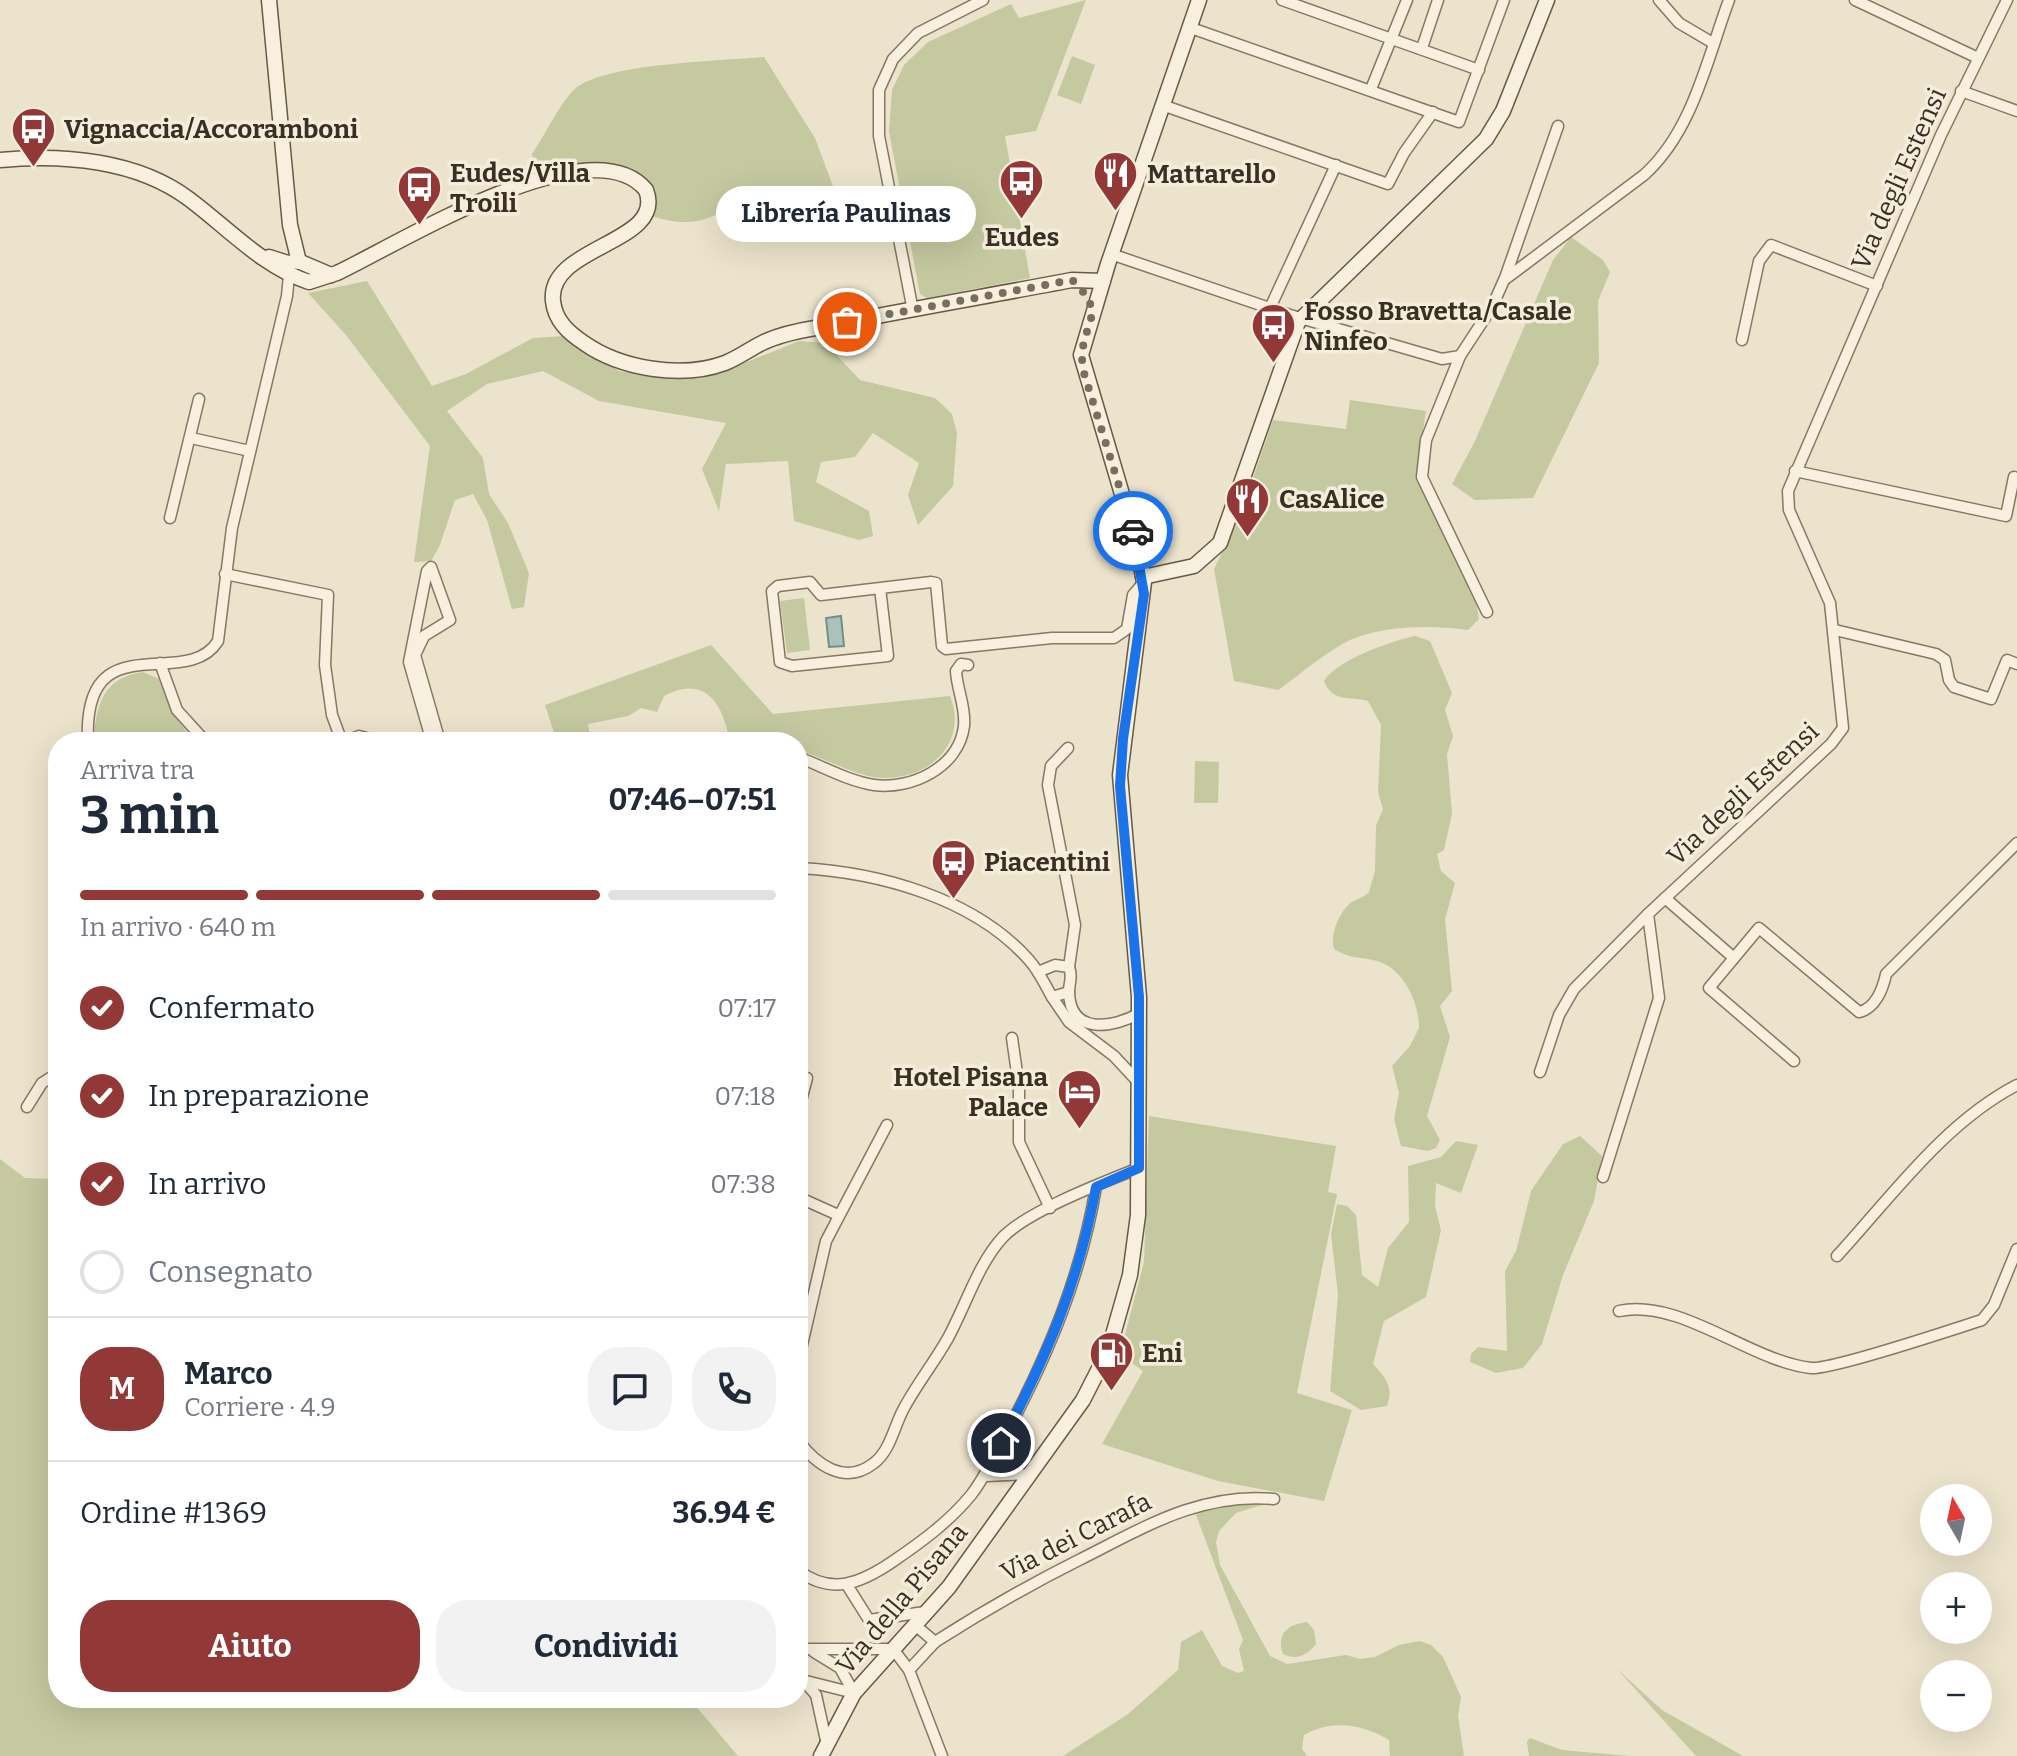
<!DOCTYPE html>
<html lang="it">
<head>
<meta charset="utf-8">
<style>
	:root { --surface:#fff; --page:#f2f2f3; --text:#1f2937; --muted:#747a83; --line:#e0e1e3; --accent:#923836 }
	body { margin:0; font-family:Bitter,serif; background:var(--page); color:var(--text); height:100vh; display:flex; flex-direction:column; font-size:30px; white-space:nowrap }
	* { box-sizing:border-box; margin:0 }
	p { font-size:26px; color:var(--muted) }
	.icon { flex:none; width:44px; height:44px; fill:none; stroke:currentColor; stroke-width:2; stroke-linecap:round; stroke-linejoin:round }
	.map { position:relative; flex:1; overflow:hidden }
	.details { position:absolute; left:48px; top:732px; width:760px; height:976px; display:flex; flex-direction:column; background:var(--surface); border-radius:32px; box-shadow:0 8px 32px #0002 }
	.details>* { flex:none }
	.needle { width:52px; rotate:351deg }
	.controls { position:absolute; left:1920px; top:1484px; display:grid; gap:16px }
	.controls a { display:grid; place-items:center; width:72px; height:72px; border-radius:50%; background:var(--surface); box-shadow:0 8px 32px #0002; font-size:40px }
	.pin { position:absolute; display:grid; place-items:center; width:68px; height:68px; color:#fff; margin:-34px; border:4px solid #fff; border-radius:50%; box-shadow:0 2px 8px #0007 }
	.courier { position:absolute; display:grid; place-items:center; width:80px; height:80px; margin:-40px; border:6px solid #1a73e8; border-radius:50%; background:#fff; color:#222; box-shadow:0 2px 10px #0007 }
	.bubble { position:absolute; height:56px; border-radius:28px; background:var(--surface); box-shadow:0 8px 32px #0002; font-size:26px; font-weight:700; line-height:56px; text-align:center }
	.overview em { font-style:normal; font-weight:700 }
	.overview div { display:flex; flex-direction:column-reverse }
	.overview { display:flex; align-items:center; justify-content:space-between; height:136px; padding:0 32px }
	h1 { font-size:52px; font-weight:700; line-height:60px }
	.bar { display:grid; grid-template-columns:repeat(4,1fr); gap:12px 8px; align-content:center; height:96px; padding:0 32px }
	.bar i { height:10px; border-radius:6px; background:var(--line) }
	.bar .current { background:var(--accent) }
	.bar p { grid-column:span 4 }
	.line { display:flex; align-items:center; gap:20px; padding:0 32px; border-top:2px solid var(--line) }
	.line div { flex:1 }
	.round { display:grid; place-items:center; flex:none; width:84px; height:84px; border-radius:32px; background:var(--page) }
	ol { padding:0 32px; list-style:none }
	li { display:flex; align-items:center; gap:24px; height:88px }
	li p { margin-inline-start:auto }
	li .icon { padding:8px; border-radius:50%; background:var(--accent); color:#fff; stroke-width:4 }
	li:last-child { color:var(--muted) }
	li i { width:44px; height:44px; border:4px solid var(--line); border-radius:50% }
	.primary-button { display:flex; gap:16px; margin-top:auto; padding:16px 32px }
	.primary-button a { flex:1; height:92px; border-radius:32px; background:var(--accent); color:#fff; font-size:32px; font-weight:700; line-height:92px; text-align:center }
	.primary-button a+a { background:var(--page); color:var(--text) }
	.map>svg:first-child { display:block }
	.green { fill:#c4c9a0 }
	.water { fill:#acc1bb; stroke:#738f89; stroke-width:2 }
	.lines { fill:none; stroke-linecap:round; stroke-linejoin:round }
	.street-casing { stroke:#887761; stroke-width:13 }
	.secondary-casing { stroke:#6a5844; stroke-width:17 }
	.street { stroke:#f7f0df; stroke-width:10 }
	.secondary { stroke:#f7f0df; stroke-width:14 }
	.done { stroke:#786e5e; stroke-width:8; stroke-dasharray:0 14.4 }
	.route { stroke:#1a73e8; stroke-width:10 }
	.labels { text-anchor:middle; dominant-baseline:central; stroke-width:7; stroke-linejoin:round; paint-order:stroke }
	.poi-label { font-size:26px; font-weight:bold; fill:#3a2f23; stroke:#f4eddb; text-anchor:start }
	.street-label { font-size:26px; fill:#3a2f23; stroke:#f4eddb }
</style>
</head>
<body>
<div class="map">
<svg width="2017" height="1756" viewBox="0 0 2017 1756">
	<rect width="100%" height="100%" fill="#ece3cc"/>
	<g class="green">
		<polygon points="1086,0 1036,131 1005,136 1030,278 927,298 920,294 889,132 892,90 904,65 928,42 1011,4 1019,18"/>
		<polygon points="1072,56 1095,65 1081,104 1057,95"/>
		<path d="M 764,57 L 815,138 L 843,213 L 834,213 L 803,198 L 789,218 L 772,199 L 752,213 L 743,202 C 706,220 693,229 652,216 L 649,187 C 620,155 573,164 535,172 L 532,154 C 544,137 562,99 576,88 C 607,63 721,61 764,57 Z"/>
		<polygon points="1571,237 1603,260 1610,272 1598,301 1599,363 1533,498 1475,500 1452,484 1475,441 1553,260"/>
		<polygon points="367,281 432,386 466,374 533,338 563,336 619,371 658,377 717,374 799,341 825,343 860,380 935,398 952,414 957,433 953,486 918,525 908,495 919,463 873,433 855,457 821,462 816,482 869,511 873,536 859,540 794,521 788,461 726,464 719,511 702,469 726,423 599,401 543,371 487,384 447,411 483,458 489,494 508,523 529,573 524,607 512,609 487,520 473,494 455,500 440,545 431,561 414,562 430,446 346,335 308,293"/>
		<path d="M 1350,400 L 1426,411 L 1416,479 L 1473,583 L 1479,619 L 1468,630 C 1432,625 1385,625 1350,640 C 1325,652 1301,674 1278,690 L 1234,681 L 1214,569 L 1240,516 L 1273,420 L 1346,429 Z"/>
		<polygon points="804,598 810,650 787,653 780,601"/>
		<path d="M 1415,636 L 1430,641 L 1452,693 L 1445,710 L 1453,736 L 1447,754 L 1452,814 L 1444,850 L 1437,854 L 1441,871 L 1455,883 L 1445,919 L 1452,991 L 1440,1006 L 1450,1037 L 1427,1116 L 1440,1140 L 1436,1148 L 1428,1151 L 1401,1146 L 1394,1119 L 1399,1093 L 1392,1066 L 1410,1046 L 1419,1028 C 1419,1002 1404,969 1377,961 C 1359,956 1352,960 1334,949 C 1330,935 1339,911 1352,902 C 1359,898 1363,898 1369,892 L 1375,871 L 1376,826 L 1383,809 L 1378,792 L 1381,725 L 1368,701 C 1350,696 1333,703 1324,681 C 1337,660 1391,641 1415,636 Z"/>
		<path d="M 711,645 L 773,714 L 950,696 C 971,749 919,787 868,776 C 844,770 822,757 798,750 L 798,742 L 729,738 C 722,701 703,675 664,696 L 657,712 L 641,708 L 628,716 L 588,724 L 591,742 L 557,742 L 545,705 Z"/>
		<path d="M 143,672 L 159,679 L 176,718 L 195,742 L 94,742 C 95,705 104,677 143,672 Z"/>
		<polygon points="1195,761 1219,762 1218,803 1194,803"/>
		<polygon points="1149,1116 1336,1146 1328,1192 1337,1194 1297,1393 1352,1410 1324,1501 1218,1481 1102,1444 1143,1371 1120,1354 1144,1262"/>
		<polygon points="1580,1136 1602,1156 1594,1201 1563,1275 1542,1344 1523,1368 1496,1373 1470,1362 1471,1354 1478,1347 1507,1351 1505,1271 1516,1251 1531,1191 1563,1144"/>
		<path d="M 1456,1141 L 1478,1145 L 1461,1193 L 1436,1183 L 1435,1206 L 1441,1230 L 1426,1297 L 1384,1321 L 1373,1364 C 1385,1377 1394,1386 1387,1406 L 1361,1410 L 1330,1391 L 1338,1295 L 1331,1234 L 1337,1204 L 1347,1206 L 1356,1215 L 1362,1275 L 1378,1287 L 1388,1248 L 1409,1222 L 1408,1166 L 1441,1157 Z"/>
		<polygon points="0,1159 25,1178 58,1179 58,1698 689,1698 738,1756 0,1756"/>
		<path d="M 1252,1500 L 1265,1504 L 1236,1513 L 1219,1531 L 1216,1542 L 1220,1565 L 1270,1656 L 1287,1664 L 1346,1655 L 1360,1659 L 1375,1657 L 1399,1645 L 1420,1641 L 1431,1645 L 1443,1657 L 1461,1697 L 1458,1716 L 1464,1756 L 1390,1756 L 1389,1740 C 1363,1724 1331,1719 1304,1735 L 1302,1749 L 1307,1756 L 1063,1756 L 1128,1714 L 1178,1670 L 1181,1642 L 1202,1630 L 1222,1666 L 1238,1673 L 1244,1671 L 1239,1649 L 1243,1640 L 1196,1515 L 1204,1510 Z"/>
		<path d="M 1307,1622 L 1314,1630 L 1316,1644 C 1307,1655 1297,1661 1283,1654 C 1276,1634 1288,1624 1307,1622 Z"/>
		<polygon points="1617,1669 1662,1710 1743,1756 1696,1756"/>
		<polygon points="1530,1738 1562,1750 1629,1756 1529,1756 1527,1742"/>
	</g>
	<polygon class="water" points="841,616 844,646 829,647 826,618"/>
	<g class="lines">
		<defs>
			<g id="street">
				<polyline points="1282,0 1479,70"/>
				<polyline points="1659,0 1679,23 1713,43"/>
				<polyline points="1855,0 1978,58"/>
				<polyline points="1191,28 1459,122 1504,0"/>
				<polyline points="1422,48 1438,0"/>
				<polyline points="1371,89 1407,0"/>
				<polyline points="1961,91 2017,111"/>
				<polyline points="1165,106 1388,184 1404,153 1433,112"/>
				<polyline points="1111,254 1290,315 1442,359 1460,356"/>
				<polyline points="1505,278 1558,126"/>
				<polyline points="1270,308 1336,165"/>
				<polyline points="913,311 879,136 879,90 893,59 918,33 983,0"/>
				<polyline points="1742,340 1759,261 1771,245 1877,286"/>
				<polyline points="191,438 250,451"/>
				<polyline points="1795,471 2006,516 2014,477"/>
				<polyline points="170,518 199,399"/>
				<polyline points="225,574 328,595 325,665 332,715 342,742"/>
				<polyline points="880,588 888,656 792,666 780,662 772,591 778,586 810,582 821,595 931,582 936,583 942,646 946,649 1052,638 1114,638 1127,629 1133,595 1144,582"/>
				<path d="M 1487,612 L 1422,477 L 1426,440 L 1460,356 L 1492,307 L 1504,280 L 1644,175 C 1693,131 1707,59 1729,0"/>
				<polyline points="1835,630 1936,654 1945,660 1949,680 1954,687 1991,699 2007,660 2017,664"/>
				<polyline points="160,663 177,710 206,742"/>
				<path d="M 88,742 C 82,620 186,693 218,641 L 232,528 L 287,296 L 289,275"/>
				<polyline points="344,742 359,736 382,742"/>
				<polyline points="432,742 409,662 427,571 431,567 450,620 424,636 415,655 440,742"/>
				<polyline points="1068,748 1051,766 1048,785 1075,925 1069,967"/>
				<path d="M 798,757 C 822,766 848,781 874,785 C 912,790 959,767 964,726 C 966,707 957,690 956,671 L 961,664 L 968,665"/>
				<path d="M 798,868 C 879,872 974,898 1029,960 C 1039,971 1045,985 1052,997 L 1069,992"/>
				<polyline points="1665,898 1734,958"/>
				<path d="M 1038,972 L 1055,965 L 1069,967 C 1073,977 1069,982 1069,992 C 1070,1037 1115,1027 1140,1013"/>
				<polyline points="1052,997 1069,1022 1114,1056 1139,1083"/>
				<polyline points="1012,1038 1019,1087 1019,1142 1050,1208"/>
				<path d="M 1794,1061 L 1709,988 L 1759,928 L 1859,1012 C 1875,1009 1883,989 1886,974 L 2017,843"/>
				<polyline points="1540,1072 1559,1015 1574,989 1648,914"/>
				<polyline points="27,1107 42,1083 58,1073"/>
				<polyline points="798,1112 807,1078"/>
				<polyline points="1603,1177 1659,998 1648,914 1831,744 1843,728 1830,603 1789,510 1788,491 1941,135 2007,0"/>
				<polyline points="798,1197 838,1215"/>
				<path d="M 1837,1256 C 1892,1196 1944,1123 2017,1085"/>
				<path d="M 1619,1311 C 1681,1298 1749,1361 1811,1368 C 1832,1370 1954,1329 1982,1320 L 1994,1305 L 2017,1249"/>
				<polyline points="798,1362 826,1241 887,1125"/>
				<path d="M 798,1440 C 816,1465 845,1486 874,1463 C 890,1451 894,1427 903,1410 C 916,1385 934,1363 948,1338 C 966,1305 978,1264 1003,1237 C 1028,1211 1104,1182 1139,1168"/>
				<polyline points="986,1476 1030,1474"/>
				<path d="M 798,1570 C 831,1596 861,1583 892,1562 C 920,1543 949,1522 971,1495 C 986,1476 995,1454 1007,1432 C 1049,1353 1081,1276 1096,1187"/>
				<polyline points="847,1585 869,1620 925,1612"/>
				<path d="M 915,1625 L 935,1642 C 982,1612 1029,1585 1079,1560 C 1143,1528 1200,1492 1274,1499"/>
				<polyline points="798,1649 893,1649 909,1670 935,1642"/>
				<polyline points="909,1670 942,1756"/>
				<polyline points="798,1674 816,1695 827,1745"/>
				<polyline points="806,1681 854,1693 840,1668 814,1652"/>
			</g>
			<g id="secondary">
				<polyline points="269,0 290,225 299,262"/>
				<path d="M 0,160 C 63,154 137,160 189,199 C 228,228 263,267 309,282 L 337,273 C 397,245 591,123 646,190 C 667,244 547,245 553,301 C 555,321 569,333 584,343 C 621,369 682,379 725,363 C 738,358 750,349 762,343 C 778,335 797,331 815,328 C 900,311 987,296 1072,280 L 1103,281"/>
				<polyline points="269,257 288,263 298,261 331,275"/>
				<polyline points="1143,577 1194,566 1220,543 1298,322 1486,139 1503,111 1547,0"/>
				<polyline points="821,1756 854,1693 949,1587 1083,1400 1109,1349 1130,1275 1138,1215 1139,997 1120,775 1144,582 1137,545 1081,355 1108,264 1199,0"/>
			</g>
		</defs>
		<use href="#street" class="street-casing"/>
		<use href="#secondary" class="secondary-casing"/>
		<use href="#street" class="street"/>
		<use href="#secondary" class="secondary"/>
	</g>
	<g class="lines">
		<path class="done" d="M 847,322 L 1072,280 C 1113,318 1076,323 1083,370 L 1133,531"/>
		<path class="route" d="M 1001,1443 C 1046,1358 1079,1283 1096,1187 L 1139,1168 L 1139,997 L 1120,786 L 1123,739 L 1144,594 L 1133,531"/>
	</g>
	<defs>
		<symbol id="bus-pin" viewBox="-11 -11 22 30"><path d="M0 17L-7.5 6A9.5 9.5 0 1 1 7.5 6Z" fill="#923836" stroke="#f4eddb"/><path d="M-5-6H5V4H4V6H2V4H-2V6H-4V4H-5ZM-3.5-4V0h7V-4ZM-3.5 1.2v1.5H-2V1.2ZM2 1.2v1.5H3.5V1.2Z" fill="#fff"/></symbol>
		<symbol id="restaurant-pin" viewBox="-11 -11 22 30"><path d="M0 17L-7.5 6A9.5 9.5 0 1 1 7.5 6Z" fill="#923836" stroke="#f4eddb"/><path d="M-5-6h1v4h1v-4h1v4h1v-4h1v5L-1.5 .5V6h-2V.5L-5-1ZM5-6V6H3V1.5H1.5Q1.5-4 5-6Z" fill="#fff"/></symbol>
		<symbol id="hotel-pin" viewBox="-11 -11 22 30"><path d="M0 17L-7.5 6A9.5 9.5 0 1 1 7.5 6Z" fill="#923836" stroke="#f4eddb"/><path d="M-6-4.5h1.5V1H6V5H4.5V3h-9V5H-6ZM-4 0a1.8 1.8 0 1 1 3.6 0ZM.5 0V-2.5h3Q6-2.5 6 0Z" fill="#fff"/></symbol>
		<symbol id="fuel-pin" viewBox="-11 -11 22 30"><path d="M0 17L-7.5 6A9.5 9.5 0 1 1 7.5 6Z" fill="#923836" stroke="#f4eddb"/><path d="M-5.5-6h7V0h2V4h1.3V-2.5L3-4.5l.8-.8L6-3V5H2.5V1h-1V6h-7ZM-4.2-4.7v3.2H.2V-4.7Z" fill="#fff"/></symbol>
	</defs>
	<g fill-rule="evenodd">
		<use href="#bus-pin" x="8" y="104" width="51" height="69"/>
		<use href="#restaurant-pin" x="1090" y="148" width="51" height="69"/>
		<use href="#bus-pin" x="996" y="156" width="51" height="69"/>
		<use href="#bus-pin" x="394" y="162" width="51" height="69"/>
		<use href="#bus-pin" x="1248" y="300" width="51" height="69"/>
		<use href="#restaurant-pin" x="1222" y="474" width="51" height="69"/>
		<use href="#bus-pin" x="928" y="836" width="51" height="69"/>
		<use href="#hotel-pin" x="1054" y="1066" width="51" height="69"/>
		<use href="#fuel-pin" x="1086" y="1328" width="51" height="69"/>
	</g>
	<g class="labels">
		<g class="poi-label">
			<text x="64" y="129">Vignaccia/Accoramboni</text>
			<text x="450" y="173">Eudes/Villa<tspan x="450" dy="30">Troili</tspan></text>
			<text x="1147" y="174">Mattarello</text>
			<text x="1022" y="237" text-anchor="middle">Eudes</text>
			<text x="1304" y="311">Fosso Bravetta/Casale<tspan x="1304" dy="30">Ninfeo</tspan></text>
			<text x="1279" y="499">CasAlice</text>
			<text x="984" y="862">Piacentini</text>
			<text x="1048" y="1077" text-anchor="end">Hotel Pisana<tspan x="1048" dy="30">Palace</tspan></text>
			<text x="1142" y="1353">Eni</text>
		</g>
		<g class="street-label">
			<text transform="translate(1899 179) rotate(-66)">Via degli Estensi</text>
			<text transform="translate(1743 794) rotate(-43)">Via degli Estensi</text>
			<text transform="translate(1076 1537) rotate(-27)">Via dei Carafa</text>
			<text transform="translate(902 1599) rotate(-50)">Via della Pisana</text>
		</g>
	</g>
</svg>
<div class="controls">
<a><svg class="needle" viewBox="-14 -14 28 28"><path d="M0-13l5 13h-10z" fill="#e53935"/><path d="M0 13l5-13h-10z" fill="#747a83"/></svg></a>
<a>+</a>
<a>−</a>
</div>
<div class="pin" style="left:847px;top:322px;background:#ea580c"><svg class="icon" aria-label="bag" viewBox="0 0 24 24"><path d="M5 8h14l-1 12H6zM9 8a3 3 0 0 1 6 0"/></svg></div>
<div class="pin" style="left:1001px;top:1443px;background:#1f2937"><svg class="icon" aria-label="home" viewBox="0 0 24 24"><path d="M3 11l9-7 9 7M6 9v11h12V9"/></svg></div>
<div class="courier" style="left:1133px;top:531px"><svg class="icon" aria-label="car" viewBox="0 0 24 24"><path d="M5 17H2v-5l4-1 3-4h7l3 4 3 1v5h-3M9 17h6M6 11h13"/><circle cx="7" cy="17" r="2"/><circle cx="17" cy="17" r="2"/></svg></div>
<div class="bubble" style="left:716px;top:186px;width:260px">Librería Paulinas</div>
<section class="details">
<div class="overview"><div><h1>3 min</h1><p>Arriva tra</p></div><em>07:46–07:51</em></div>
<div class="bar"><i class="current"></i><i class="current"></i><i class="current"></i><i></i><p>In arrivo · 640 m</p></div>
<ol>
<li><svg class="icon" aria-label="check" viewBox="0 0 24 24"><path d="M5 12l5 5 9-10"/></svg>Confermato<p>07:17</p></li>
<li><svg class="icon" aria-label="check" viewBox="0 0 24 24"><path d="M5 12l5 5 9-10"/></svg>In preparazione<p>07:18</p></li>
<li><svg class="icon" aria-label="check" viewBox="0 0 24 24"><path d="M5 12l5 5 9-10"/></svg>In arrivo<p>07:38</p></li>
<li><i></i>Consegnato</li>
</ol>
<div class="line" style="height:144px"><b class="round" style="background:var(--accent);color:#fff">M</b><div><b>Marco</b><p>Corriere · 4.9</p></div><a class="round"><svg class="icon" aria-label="chat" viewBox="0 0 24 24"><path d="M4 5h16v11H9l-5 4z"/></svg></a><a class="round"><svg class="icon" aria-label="phone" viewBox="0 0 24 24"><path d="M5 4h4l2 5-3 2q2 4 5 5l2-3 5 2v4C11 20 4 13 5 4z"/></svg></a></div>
<div class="line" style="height:104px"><div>Ordine #1369</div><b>36.94 €</b></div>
<div class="primary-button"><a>Aiuto</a><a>Condividi</a></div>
</section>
</div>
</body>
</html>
